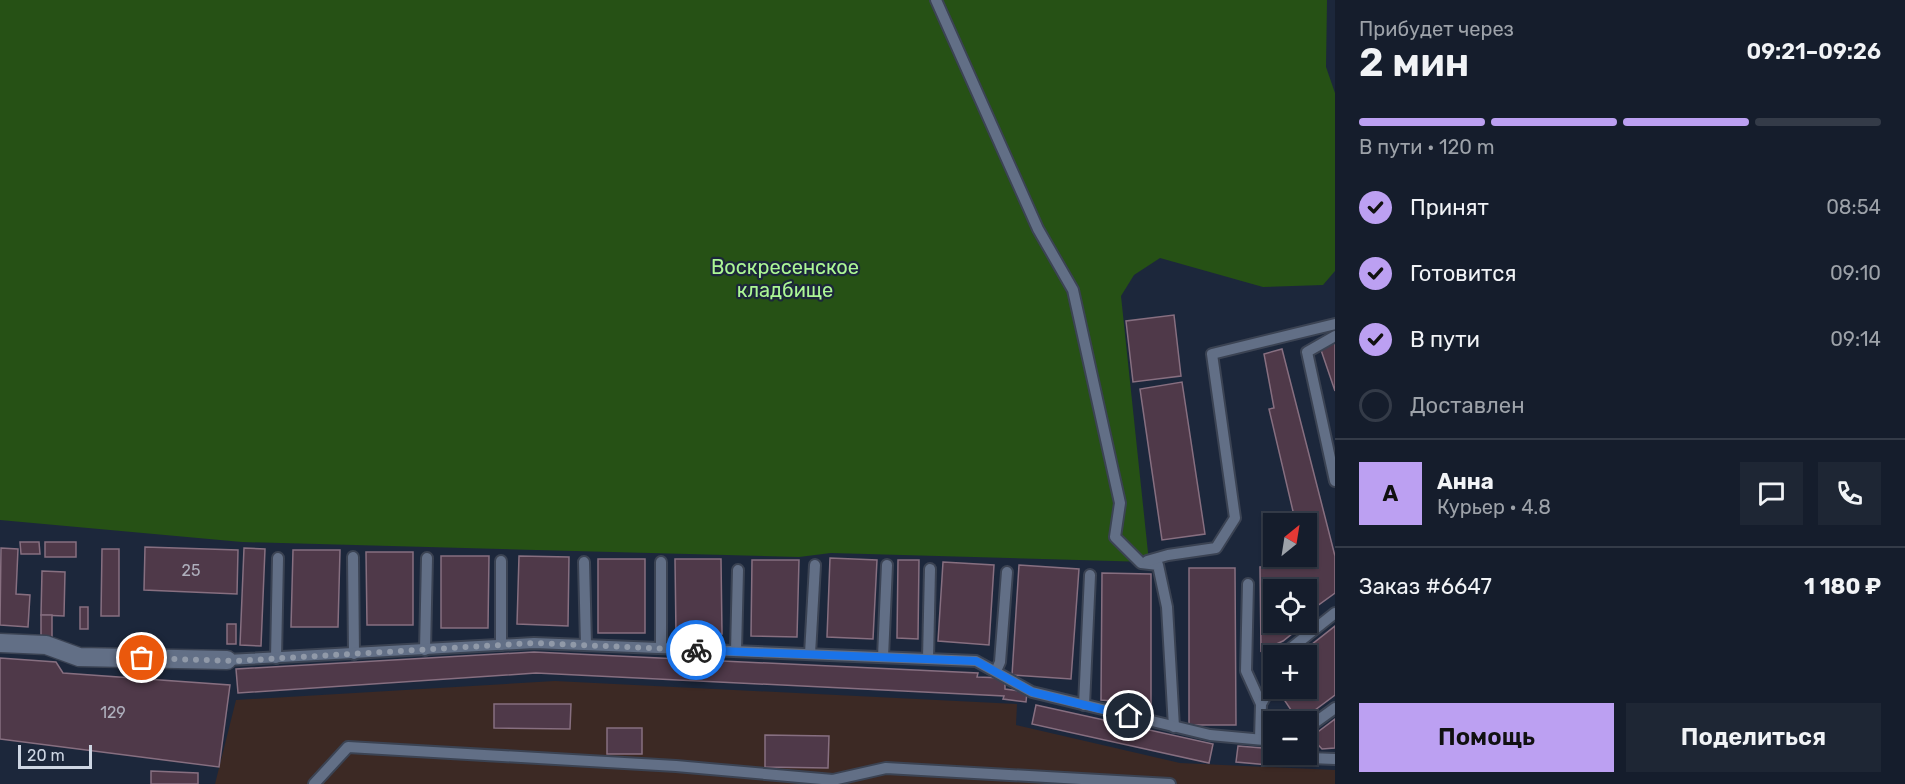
<!DOCTYPE html>
<html lang="ru">
<head>
<meta charset="utf-8">
<style>
	:root { --surface:#151d2c; --page:#1e2634; --text:#f1f3f6; --muted:#9da2a9; --line:#343b48; --accent:#bca0f2 }
	body { margin:0; font-family:Rubik,sans-serif; background:var(--page); color:var(--text); height:100vh; display:flex; flex-direction:column; font-size:22px; white-space:nowrap }
	* { box-sizing:border-box; margin:0 }
	p { font-size:20px; color:var(--muted) }
	.icon { flex:none; width:33px; height:33px; fill:none; stroke:currentColor; stroke-width:2; stroke-linecap:round; stroke-linejoin:round }
	.map { position:relative; flex:1; overflow:hidden }
	.drawer { display:flex; flex-direction:column; background:var(--surface); width:570px }
	.drawer>* { flex:none }
	.needle { width:39px; rotate:30deg }
	.fabs { position:absolute; left:1263px; top:513px; display:grid; gap:12px }
	.fabs a { display:grid; place-items:center; width:54px; height:54px; border-radius:0px; background:var(--surface); box-shadow:0 2px 4px #0004,0 0 0 2px var(--line); font-size:30px }
	.scale { position:absolute; left:18px; bottom:15px; width:74px; box-sizing:border-box; padding-left:6px; border:3px solid #ced6e3; border-top:0; font-size:16px; line-height:21px; white-space:nowrap; color:#ced6e3; -webkit-text-stroke:4px #1c273b; paint-order:stroke }
	.pin { position:absolute; display:grid; place-items:center; width:51px; height:51px; color:#fff; margin:-26px; border:3px solid #fff; border-radius:50%; box-shadow:0 2px 6px #0007 }
	.courier { position:absolute; display:grid; place-items:center; width:60px; height:60px; margin:-30px; border:4px solid #1a73e8; border-radius:50%; background:#fff; color:#222; box-shadow:0 2px 8px #0007 }
	.overview em { font-style:normal; font-weight:600 }
	.overview div { display:flex; flex-direction:column-reverse }
	.overview { display:flex; align-items:center; justify-content:space-between; height:102px; padding:0 24px }
	h1 { font-size:39px; font-weight:600; line-height:45px }
	.bar { display:grid; grid-template-columns:repeat(4,1fr); gap:9px 6px; align-content:center; height:72px; padding:0 24px }
	.bar i { height:8px; border-radius:4px; background:var(--line) }
	.bar .selected { background:var(--accent) }
	.bar p { grid-column:span 4 }
	.line { display:flex; align-items:center; gap:15px; padding:0 24px; border-top:2px solid var(--line) }
	.line div { flex:1 }
	.round { display:grid; place-items:center; flex:none; width:63px; height:63px; border-radius:0px; background:var(--page) }
	ol { padding:0 24px; list-style:none }
	li { display:flex; align-items:center; gap:18px; height:66px }
	li p { margin-inline-start:auto }
	li .icon { padding:6px; border-radius:50%; background:var(--accent); color:#111; stroke-width:4 }
	li:last-child { color:var(--muted) }
	li i { width:33px; height:33px; border:3px solid var(--line); border-radius:50% }
	.button { display:flex; gap:12px; margin-top:auto; padding:12px 24px }
	.button a { flex:1; height:69px; border-radius:0px; background:var(--accent); color:#111; font-size:24px; font-weight:600; line-height:69px; text-align:center }
	.button a+a { background:var(--page); color:var(--text) }
	main { display:flex; flex:1; min-height:0 }
	.map>svg:first-child { display:block }
	.commercial { fill:#3c2924 }
	.green { fill:#265115 }
	.building { fill:#4f3949; stroke:#876f80; stroke-width:1.5 }
	.lines { fill:none; stroke-linecap:round; stroke-linejoin:round }
	.lane-casing { stroke:#3b4353; stroke-width:14 }
	.street-casing { stroke:#3b4353; stroke-width:21 }
	.lane { stroke:#626f86; stroke-width:10 }
	.street { stroke:#626f86; stroke-width:18 }
	.done { stroke:#9099a8; stroke-width:6; stroke-dasharray:0 10.8 }
	.route { stroke:#1a73e8; stroke-width:8 }
	.labels { text-anchor:middle; dominant-baseline:central; stroke-width:4.5; stroke-linejoin:round; paint-order:stroke }
	.number-label { font-size:16px; fill:#aeafbc }
	.park-label { font-size:20px; fill:#acf795; stroke:#1c273b }
</style>
</head>
<body>
<main>
<div class="map">
<svg width="1335" height="784" viewBox="0 0 1335 784">
	<rect width="100%" height="100%" fill="#1c273b"/>
	<polygon class="commercial" points="555,681 1017,704 1016,725 1180,763 1335,770 1335,784 215,784 236,700"/>
	<polygon class="green" points="0,0 1327,0 1326,67 1335,93 1335,271 1323,285 1263,287 1160,258 1134,275 1121,296 1149,562 831,553 799,557 242,542 0,520"/>
	<g class="building">
		<polygon points="1174,315 1181,376 1133,382 1126,321"/>
		<polygon points="1335,342 1335,391 1320,347"/>
		<polygon points="1282,349 1335,556 1335,593 1306,614 1306,590 1274,590 1274,622 1301,622 1303,625 1283,641 1261,651 1260,567 1283,566 1306,562 1304,556 1306,556 1306,524 1296,524 1269,409 1274,408 1264,354"/>
		<polygon points="1182,382 1205,534 1162,540 1140,389"/>
		<polygon points="20,542 39,542 40,554 21,554"/>
		<rect x="45" y="542" width="31" height="15"/>
		<polygon points="145,547 238,550 237,594 144,590"/>
		<polygon points="1,548 18,549 16,594 30,595 28,627 0,625"/>
		<polygon points="244,548 265,549 261,646 240,645"/>
		<polygon points="102,549 119,549 119,616 101,616"/>
		<polygon points="293,550 340,550 338,627 291,627"/>
		<polygon points="366,552 413,552 413,625 367,625"/>
		<polygon points="441,556 489,556 488,628 441,628"/>
		<polygon points="519,556 569,557 568,626 517,624"/>
		<polygon points="830,558 877,560 873,639 827,637"/>
		<rect x="598" y="559" width="47" height="74"/>
		<polygon points="675,559 721,559 722,634 676,635"/>
		<polygon points="752,560 799,560 797,637 751,636"/>
		<polygon points="898,560 919,560 918,639 897,638"/>
		<polygon points="943,562 994,565 989,645 938,641"/>
		<polygon points="1019,565 1079,569 1071,679 1012,675"/>
		<polygon points="1189,568 1235,568 1236,725 1189,725"/>
		<polygon points="42,571 65,572 64,616 41,615"/>
		<polygon points="1102,573 1151,574 1151,704 1101,700"/>
		<rect x="80" y="607" width="8" height="22"/>
		<polygon points="41,615 52,615 52,637 41,636"/>
		<rect x="227" y="624" width="9" height="20"/>
		<polygon points="1335,626 1335,695 1299,722 1279,692 1281,688 1306,688 1306,656 1297,656"/>
		<polygon points="534,652 978,673 977,677 1005,678 1005,689 1027,692 1026,702 1003,699 1004,696 536,673 238,693 236,669"/>
		<polygon points="0,658 56,662 63,673 230,685 219,767 0,739"/>
		<polygon points="494,704 571,704 570,729 494,728"/>
		<polygon points="1036,705 1213,744 1209,763 1032,724"/>
		<polygon points="1335,719 1335,748 1322,749 1311,737"/>
		<rect x="607" y="728" width="35" height="26"/>
		<polygon points="765,735 829,736 828,768 765,767"/>
		<polygon points="1238,746 1274,749 1274,754 1282,754 1281,766 1236,762"/>
		<polygon points="151,771 198,773 198,784 151,784"/>
	</g>
	<g class="lines">
		<defs>
			<g id="lane">
				<polyline points="936,0 1038,229 1073,290 1120,503 1115,537 1141,563 1158,565 1167,607 1174,727"/>
				<polyline points="1335,336 1307,352 1335,481"/>
				<polyline points="353,557 354,654"/>
				<polyline points="501,561 501,645"/>
				<polyline points="1147,561 1168,555 1216,548 1235,518 1212,354 1335,324"/>
				<polyline points="584,562 586,645"/>
				<polyline points="661,562 661,648"/>
				<polyline points="1248,584 1246,671 1261,704 1260,739"/>
				<polyline points="425,650 427,558"/>
				<polyline points="736,651 738,570"/>
				<polyline points="810,654 815,565"/>
				<polyline points="1287,656 1290,649 1335,613"/>
				<polyline points="883,657 887,565"/>
				<polyline points="276,658 278,558"/>
				<polyline points="928,659 930,569"/>
				<polyline points="227,660 534,643 976,661 1032,692 1210,735 1274,741"/>
				<polyline points="996,671 1000,662 1007,572"/>
				<polyline points="1261,704 1274,681"/>
				<polyline points="1084,705 1090,575"/>
				<polyline points="1306,729 1335,708"/>
				<polyline points="1306,754 1310,758 1335,759"/>
				<polyline points="314,784 348,747 676,766 833,780 886,768 1170,784"/>
			</g>
			<polyline id="street" points="0,643 46,645 79,657 227,660"/>
		</defs>
		<use href="#lane" class="lane-casing"/>
		<use href="#street" class="street-casing"/>
		<use href="#lane" class="lane"/>
		<use href="#street" class="street"/>
	</g>
	<g class="lines">
		<polyline class="done" points="142,658 234,661 534,643 696,650"/>
		<polyline class="route" points="696,650 976,661 1032,692 1129,716"/>
	</g>
	<g class="labels">
		<g class="number-label">
			<text x="191" y="570">25</text>
			<text x="113" y="712">129</text>
		</g>
		<g class="park-label">
			<text x="785" y="267">Воскресенское<tspan x="785" dy="23">кладбище</tspan></text>
		</g>
	</g>
</svg>
<div class="fabs">
<a><svg class="needle" viewBox="-14 -14 28 28"><path d="M0-13l5 13h-10z" fill="#e53935"/><path d="M0 13l5-13h-10z" fill="#9da2a9"/></svg></a>
<a><svg class="icon" aria-label="locate" viewBox="0 0 24 24"><circle cx="12" cy="12" r="6"/><path d="M12 2v4M12 18v4M2 12h4M18 12h4"/></svg></a>
<a>+</a>
<a>−</a>
</div>
<div class="scale">20 m</div>
<div class="pin" style="left:142px;top:658px;background:#ea580c"><svg class="icon" aria-label="bag" viewBox="0 0 24 24"><path d="M5 8h14l-1 12H6zM9 8a3 3 0 0 1 6 0"/></svg></div>
<div class="pin" style="left:1129px;top:716px;background:#1f2937"><svg class="icon" aria-label="home" viewBox="0 0 24 24"><path d="M3 11l9-7 9 7M6 9v11h12V9"/></svg></div>
<div class="courier" style="left:696px;top:650px"><svg class="icon" aria-label="bike" viewBox="0 0 24 24"><circle cx="6" cy="16" r="4"/><circle cx="18" cy="16" r="4"/><path d="M6 16l4-8h5l3 8M10 8l3 8H6M13 5h3"/></svg></div>
</div>
<section class="drawer">
<div class="overview"><div><h1>2 мин</h1><p>Прибудет через</p></div><em>09:21–09:26</em></div>
<div class="bar"><i class="selected"></i><i class="selected"></i><i class="selected"></i><i></i><p>В пути · 120 m</p></div>
<ol>
<li><svg class="icon" aria-label="check" viewBox="0 0 24 24"><path d="M5 12l5 5 9-10"/></svg>Принят<p>08:54</p></li>
<li><svg class="icon" aria-label="check" viewBox="0 0 24 24"><path d="M5 12l5 5 9-10"/></svg>Готовится<p>09:10</p></li>
<li><svg class="icon" aria-label="check" viewBox="0 0 24 24"><path d="M5 12l5 5 9-10"/></svg>В пути<p>09:14</p></li>
<li><i></i>Доставлен</li>
</ol>
<div class="line" style="height:108px"><b class="round" style="background:var(--accent);color:#111">А</b><div><b>Анна</b><p>Курьер · 4.8</p></div><a class="round"><svg class="icon" aria-label="chat" viewBox="0 0 24 24"><path d="M4 5h16v11H9l-5 4z"/></svg></a><a class="round"><svg class="icon" aria-label="phone" viewBox="0 0 24 24"><path d="M5 4h4l2 5-3 2q2 4 5 5l2-3 5 2v4C11 20 4 13 5 4z"/></svg></a></div>
<div class="line" style="height:78px"><div>Заказ #6647</div><b>1 180 ₽</b></div>
<div class="button"><a>Помощь</a><a>Поделиться</a></div>
</section>
</main>
</body>
</html>
